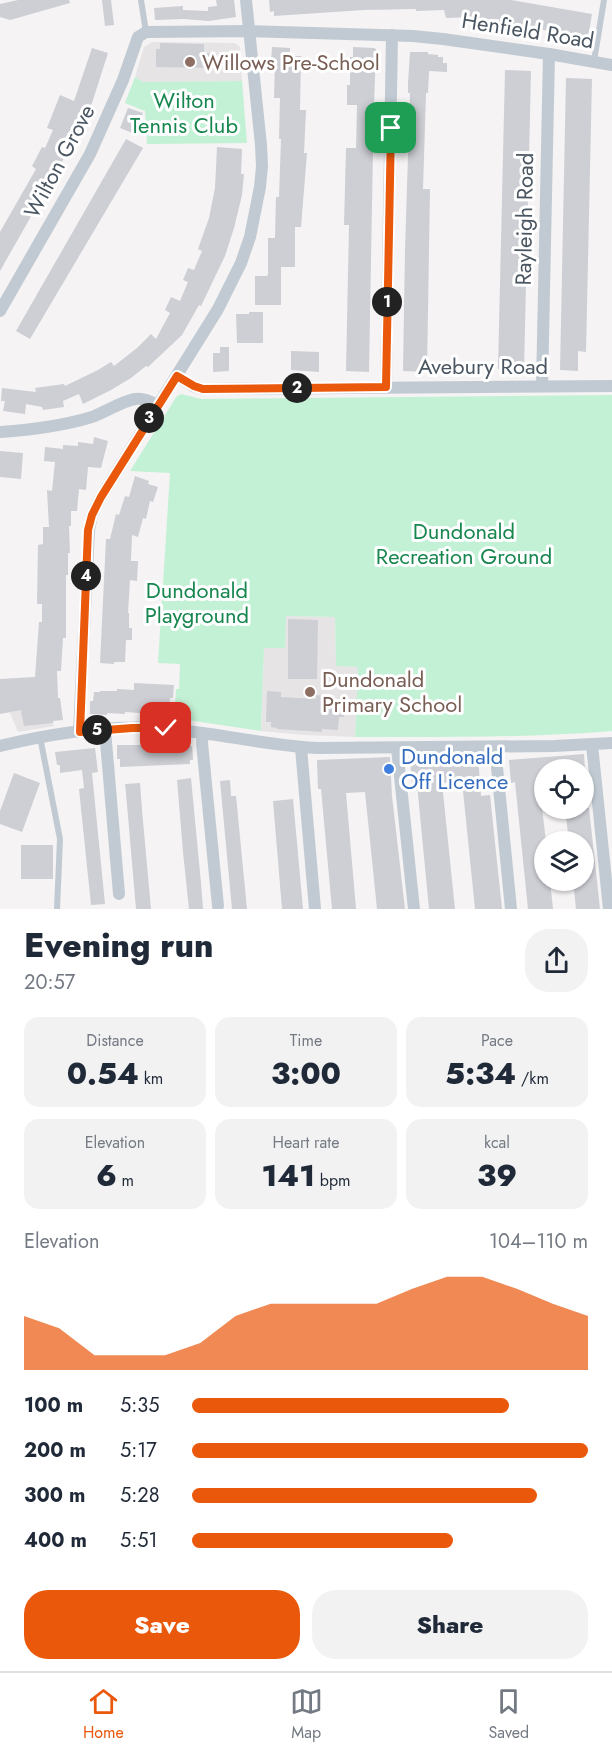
<!DOCTYPE html>
<html lang="en">
<head>
<meta charset="utf-8">
<style>
	:root { --surface:#fff; --page:#f2f2f3; --text:#1f2937; --muted:#747a83; --line:#e0e1e3; --accent:#ea580c }
	body { margin:0; font-family:Jost,sans-serif; background:var(--page); color:var(--text); height:100vh; display:flex; flex-direction:column; font-size:22px; white-space:nowrap }
	* { box-sizing:border-box; margin:0 }
	p { font-size:20px; color:var(--muted) }
	.icon { flex:none; width:33px; height:33px; fill:none; stroke:currentColor; stroke-width:2; stroke-linecap:round; stroke-linejoin:round }
	.map { position:relative; height:909px; overflow:hidden }
	.side { display:flex; flex-direction:column; background:var(--surface); flex:1 }
	.side>* { flex:none }
	.controls { position:absolute; left:534px; top:759px; display:grid; gap:12px }
	.controls a { display:grid; place-items:center; width:60px; height:60px; border-radius:50%; background:var(--surface); box-shadow:0 2px 4px #0004; font-size:30px }
	.pin { position:absolute; display:grid; place-items:center; width:51px; height:51px; color:#fff; margin:-26px; border-radius:12px; box-shadow:0 3px 9px #0006 }
	.km { position:absolute; width:30px; height:30px; margin:-15px; border-radius:50%; background:#222; color:#fff; font-size:16px; line-height:30px; text-align:center }
	.round { display:grid; place-items:center; flex:none; width:63px; height:63px; border-radius:24px; background:var(--page) }
	.head { display:flex; align-items:center; justify-content:space-between; height:102px; padding:0 24px }
	h1 { font-size:33px; font-weight:800; line-height:45px }
	.stats { display:grid; grid-template-columns:repeat(3,1fr); gap:9px; height:102px; padding:6px 24px }
	.stats div { display:grid; align-content:center; border-radius:15px; background:var(--page); text-align:center }
	.stats b { font-size:30px; font-weight:800 }
	.stats small { font-size:16px; font-weight:400 }
	.stats p { font-size:16px }
	.chart { height:168px; padding:12px 24px }
	.chart p { display:flex; justify-content:space-between }
	.chart svg { width:100%; height:108px; margin-top:6px; fill:var(--accent); opacity:.7 }
	.primary-button { display:flex; gap:12px; margin-top:auto; padding:12px 24px }
	.primary-button a { flex:1; height:69px; border-radius:24px; background:var(--accent); color:#fff; font-size:24px; font-weight:800; line-height:69px; text-align:center }
	.primary-button a+a { background:var(--page); color:var(--text) }
	ul { padding:0 24px; list-style:none; font-size:20px }
	li { display:grid; grid-template-columns:96px 72px 1fr; align-items:center; height:45px }
	li i { height:15px; border-radius:8px; background:var(--accent) }
	.menu { display:flex; justify-content:space-around; align-items:center; height:84px; border-top:2px solid var(--line); background:var(--surface); font-size:16px; color:var(--muted) }
	.menu a { display:grid; justify-items:center; gap:3px }
	.menu .current { color:var(--accent) }
	.map>svg:first-child { display:block }
	.education { fill:#e6e4e5 }
	.green { fill:#c3f1d5 }
	.building { fill:#cdcfd5 }
	.lines { fill:none; stroke-linecap:round; stroke-linejoin:round }
	.lane { stroke:#c1cad2; stroke-width:6 }
	.street { stroke:#c1cad2; stroke-width:12 }
	.route-casing { stroke:#fff; stroke-width:12 }
	.route { stroke:#ea580c; stroke-width:8 }
	.education-dot { fill:#8d6e63; stroke:#fff; stroke-width:2 }
	.shop-dot { fill:#3f7fe0; stroke:#fff; stroke-width:2 }
	.labels { text-anchor:middle; stroke-width:6; stroke-linejoin:round; paint-order:stroke }
	.street-label { font-size:22px; fill:#4a5661; stroke:#fff }
	.education-label { font-size:22px; fill:#785e54; stroke:#fff; text-anchor:start }
	.park-label { font-size:22px; fill:#17864f; stroke:#fff }
	.shop-label { font-size:22px; fill:#366cbe; stroke:#fff; text-anchor:start }
</style>
</head>
<body>
<div class="map">
<svg width="612" height="909" viewBox="0 0 612 909">
	<rect width="100%" height="100%" fill="#f5f3f3"/>
	<g class="education">
		<polygon points="152,42 235,43 240,47 242,81 142,82 135,77 144,47"/>
		<polygon points="286,616 335,617 336,666 358,667 355,737 304,735 261,731 264,647"/>
		<polygon points="49,698 54,726 18,732 6,703"/>
	</g>
	<g class="green">
		<polygon points="135,77 143,82 242,81 247,143 147,144 145,111 125,103"/>
		<path d="M181,394L201,399L612,395V731C527,738 440,737 355,737L358,667L336,666L335,617L286,616L285,648H264L261,731L174,718L176,689H179L180,664L158,663L170,473L130,471L170,407L176,397Z"/>
	</g>
	<g class="building">
		<polygon points="18,0 69,0 70,3 10,20 0,17 0,4"/>
		<polygon points="102,0 111,0 114,25 105,26"/>
		<polygon points="216,0 234,0 236,17 209,21 184,19 155,20 154,8 183,6 183,10 208,11 208,7 217,6"/>
		<polygon points="269,0 511,0 592,14 588,38 499,22 499,19 471,20 471,17 446,18 444,10 416,11 416,9 364,10 274,16 274,11 270,12"/>
		<polygon points="160,43 204,44 204,53 210,53 210,68 156,67 156,49 160,49"/>
		<polygon points="272,47 290,48 290,56 301,56 300,110 306,110 304,153 307,153 301,227 295,227 295,267 281,267 281,305 255,305 255,276 267,276 268,274 268,238 275,238 276,197 279,197 281,139 279,139 280,98 274,98 275,63 271,63"/>
		<polygon points="353,47 374,48 376,49 374,106 372,106 372,149 373,149 369,372 346,371 349,225 344,225 346,148 356,148 357,105 347,105 347,85 350,85 350,57 353,57"/>
		<polygon points="92,48 108,53 92,103 79,135 75,134 63,160 0,271 0,232 36,169 32,166 42,147 45,148 53,130 47,128 60,95 74,101"/>
		<polygon points="410,52 428,52 428,54 438,55 438,57 443,57 443,63 447,63 447,72 429,71 428,93 426,93 423,189 430,189 427,372 403,371 405,250 410,93 408,93 408,83"/>
		<polygon points="505,70 531,71 524,370 498,369"/>
		<polygon points="566,78 592,79 586,352 578,351 578,371 560,370"/>
		<polygon points="128,108 143,113 135,134 120,128"/>
		<polygon points="126,139 143,148 30,339 16,331"/>
		<polygon points="217,147 242,149 241,174 244,174 242,195 234,228 225,256 201,306 199,305 182,335 148,367 146,366 131,378 111,390 83,404 79,394 63,401 64,407 43,410 42,407 26,404 25,414 3,411 5,401 1,401 2,388 36,392 35,388 64,384 65,386 98,370 111,362 114,366 137,348 151,334 156,339 170,313 165,310 171,297 180,301 188,282 183,280 188,268 194,270 202,251 198,249 209,218 215,188"/>
		<polygon points="249,312 263,312 263,343 237,343 236,314 249,314"/>
		<polygon points="220,347 229,347 229,371 213,372 213,353 220,353"/>
		<polygon points="291,351 319,352 319,372 291,370"/>
		<polygon points="94,437 108,441 101,468 88,467 86,490 79,489 77,511 71,511 71,526 69,526 70,553 68,553 68,575 66,575 66,638 63,638 61,671 57,671 58,698 60,698 63,720 53,721 53,723 24,726 21,710 0,714 0,679 35,677 39,622 42,622 42,604 37,604 38,545 43,544 43,527 49,527 47,490 52,491 55,462 44,461 45,447 63,449 63,445 78,446 78,442 93,444"/>
		<polygon points="0,451 23,453 21,479 0,477"/>
		<polygon points="135,476 149,481 148,484 158,487 153,502 150,501 146,519 143,518 138,537 132,535 131,561 138,561 137,581 130,580 128,613 129,613 129,628 132,628 132,640 126,640 125,662 114,662 114,664 100,663 106,539 110,539 116,514 119,515 125,496 129,497"/>
		<polygon points="288,619 318,620 317,679 288,679"/>
		<polygon points="134,683 174,685 173,698 170,698 169,715 125,712 125,714 107,713 107,715 90,714 90,701 93,701 94,692 100,692 100,691 117,691 117,689 134,690"/>
		<polygon points="267,691 281,692 281,697 316,699 316,695 330,696 330,704 345,704 344,717 339,717 338,730 322,729 322,732 277,729 277,728 271,727 271,722 266,722"/>
		<polygon points="117,745 168,745 168,748 192,746 193,760 190,760 190,764 120,767 120,759 117,759"/>
		<polygon points="95,748 98,772 92,773 105,904 91,905 79,789 84,788 82,770 60,773 60,765 57,765 55,752"/>
		<polygon points="584,754 585,770 544,770 544,780 539,781 546,842 544,842 544,880 550,880 553,909 528,909 515,782 511,783 509,760"/>
		<polygon points="478,756 481,796 490,795 502,909 475,909 462,781 442,783 455,909 429,909 417,784 412,784 410,760"/>
		<polygon points="390,757 392,796 405,909 377,909 365,792 346,793 356,909 332,909 321,789 318,789 317,760"/>
		<polygon points="14,773 40,783 22,832 0,824 0,811"/>
		<polygon points="191,778 201,883 203,909 189,909 183,852 177,780"/>
		<polygon points="230,780 231,796 236,796 247,909 232,909 220,781"/>
		<polygon points="140,783 142,810 151,909 136,909 126,793 125,784"/>
		<polygon points="293,799 303,909 282,909 273,801"/>
		<polygon points="565,808 589,808 600,909 576,909 573,880 584,880 584,842 569,842"/>
		<rect x="21" y="845" width="32" height="34"/>
	</g>
	<g class="lines">
		<g class="lane">
			<polyline points="141,0 146,32"/>
			<polyline points="594,61 604,0"/>
			<polyline points="40,737 60,839 57,909"/>
		</g>
		<g class="street">
			<polyline points="0,311 90,154 123,80 138,37 146,32 249,31 413,36 443,39 549,54 612,65"/>
			<polyline points="177,376 193,386 203,389 612,386"/>
			<polyline points="542,386 549,54"/>
			<polyline points="386,387 392,35"/>
			<path d="M0,432C31,430 62,426 92,417C105,412 123,401 135,399C144,398 150,401 157,405"/>
			<polyline points="105,730 119,894"/>
			<polyline points="79,732 89,530 92,515 101,497 218,309 241,263 250,237 260,187 262,166 261,145 246,0"/>
			<polyline points="203,733 202,743 218,906"/>
			<polyline points="592,745 609,909"/>
			<path d="M0,746C54,733 113,724 168,729C219,733 268,746 318,748L554,746L612,743"/>
			<polyline points="495,747 511,909"/>
			<polyline points="301,748 315,909"/>
			<polyline points="397,748 414,909"/>
		</g>
	</g>
	<g class="lines">
		<defs>
			<polyline id="route" points="166,728 132,728 80,732 88,530 92,515 101,497 177,376 194,386 203,389 386,387 391,128"/>
		</defs>
		<use href="#route" class="route-casing"/>
		<use href="#route" class="route"/>
	</g>
	<g class="education-dot">
		<circle cx="190" cy="62" r="6"/>
		<circle cx="310" cy="692" r="6"/>
	</g>
	<circle class="shop-dot" cx="389" cy="769" r="6"/>
	<g class="labels">
		<g class="street-label">
			<text transform="translate(528 30) rotate(9)" y="8">Henfield Road</text>
			<text transform="translate(59 161) rotate(-62)" y="8">Wilton Grove</text>
			<text transform="translate(524 219) rotate(-89)" y="8">Rayleigh Road</text>
			<text x="483" y="374">Avebury Road</text>
		</g>
		<g class="education-label">
			<text x="202" y="70">Willows Pre-School</text>
			<text x="322" y="687">Dundonald<tspan x="322" dy="25">Primary School</tspan></text>
		</g>
		<g class="park-label">
			<text x="184" y="108">Wilton<tspan x="184" dy="25">Tennis Club</tspan></text>
			<text x="464" y="539">Dundonald<tspan x="464" dy="25">Recreation Ground</tspan></text>
			<text x="197" y="598">Dundonald<tspan x="197" dy="25">Playground</tspan></text>
		</g>
		<g class="shop-label">
			<text x="401" y="764">Dundonald<tspan x="401" dy="25">Off Licence</tspan></text>
		</g>
	</g>
</svg>
<div class="controls">
<a><svg class="icon" aria-label="locate" viewBox="0 0 24 24"><circle cx="12" cy="12" r="6"/><path d="M12 2v4M12 18v4M2 12h4M18 12h4"/></svg></a>
<a><svg class="icon" aria-label="layers" viewBox="0 0 24 24"><path d="M12 4l9 5-9 5-9-5zM3 14l9 5 9-5"/></svg></a>
</div>
<div class="pin" style="left:391px;top:128px;background:#1e9e55"><svg class="icon" aria-label="arrive" viewBox="0 0 24 24"><path d="M6 21V4h12l-3 4 3 4H6"/></svg></div>
<div class="pin" style="left:166px;top:728px;background:#d93025"><svg class="icon" aria-label="check" viewBox="0 0 24 24"><path d="M5 12l5 5 9-10"/></svg></div>
<b class="km" style="left:387px;top:302px">1</b>
<b class="km" style="left:297px;top:388px">2</b>
<b class="km" style="left:149px;top:418px">3</b>
<b class="km" style="left:86px;top:576px">4</b>
<b class="km" style="left:97px;top:730px">5</b>
</div>
<section class="side">
<div class="head"><div><h1>Evening run</h1><p>20:57</p></div><a class="round"><svg class="icon" aria-label="share" viewBox="0 0 24 24"><path d="M12 15V3M7 8l5-5 5 5M5 13v7h14v-7"/></svg></a></div>
<div class="stats">
<div><p>Distance</p><b>0.54<small> km</small></b></div>
<div><p>Time</p><b>3:00</b></div>
<div><p>Pace</p><b>5:34<small> /km</small></b></div>
</div>
<div class="stats">
<div><p>Elevation</p><b>6<small> m</small></b></div>
<div><p>Heart rate</p><b>141<small> bpm</small></b></div>
<div><p>kcal</p><b>39</b></div>
</div>
<div class="chart"><p><span>Elevation</span>104–110 m</p>
<svg viewBox="0 0 160 44" preserveAspectRatio="none"><path d="M0 44V22L10 27L20 38L30 38L40 38L50 33L60 22L70 17L80 17L90 17L100 17L110 11L120 6L130 6L140 11L150 17L160 22V44z"/></svg>
</div>
<ul>
<li><b>100 m</b>5:35<i style="width:80%"></i></li>
<li><b>200 m</b>5:17<i style="width:100%"></i></li>
<li><b>300 m</b>5:28<i style="width:87%"></i></li>
<li><b>400 m</b>5:51<i style="width:66%"></i></li>
</ul>
<div class="primary-button"><a>Save</a><a>Share</a></div>
</section>
<nav class="menu">
<a class="current"><svg class="icon" aria-label="home" viewBox="0 0 24 24"><path d="M3 11l9-7 9 7M6 9v11h12V9"/></svg>Home</a>
<a><svg class="icon" aria-label="map" viewBox="0 0 24 24"><path d="M3 6l6-2 6 2 6-2v14l-6 2-6-2-6 2zM9 4v14M15 6v14"/></svg>Map</a>
<a><svg class="icon" aria-label="saved" viewBox="0 0 24 24"><path d="M7 4h10v16l-5-4-5 4z"/></svg>Saved</a>
</nav>
</body>
</html>
